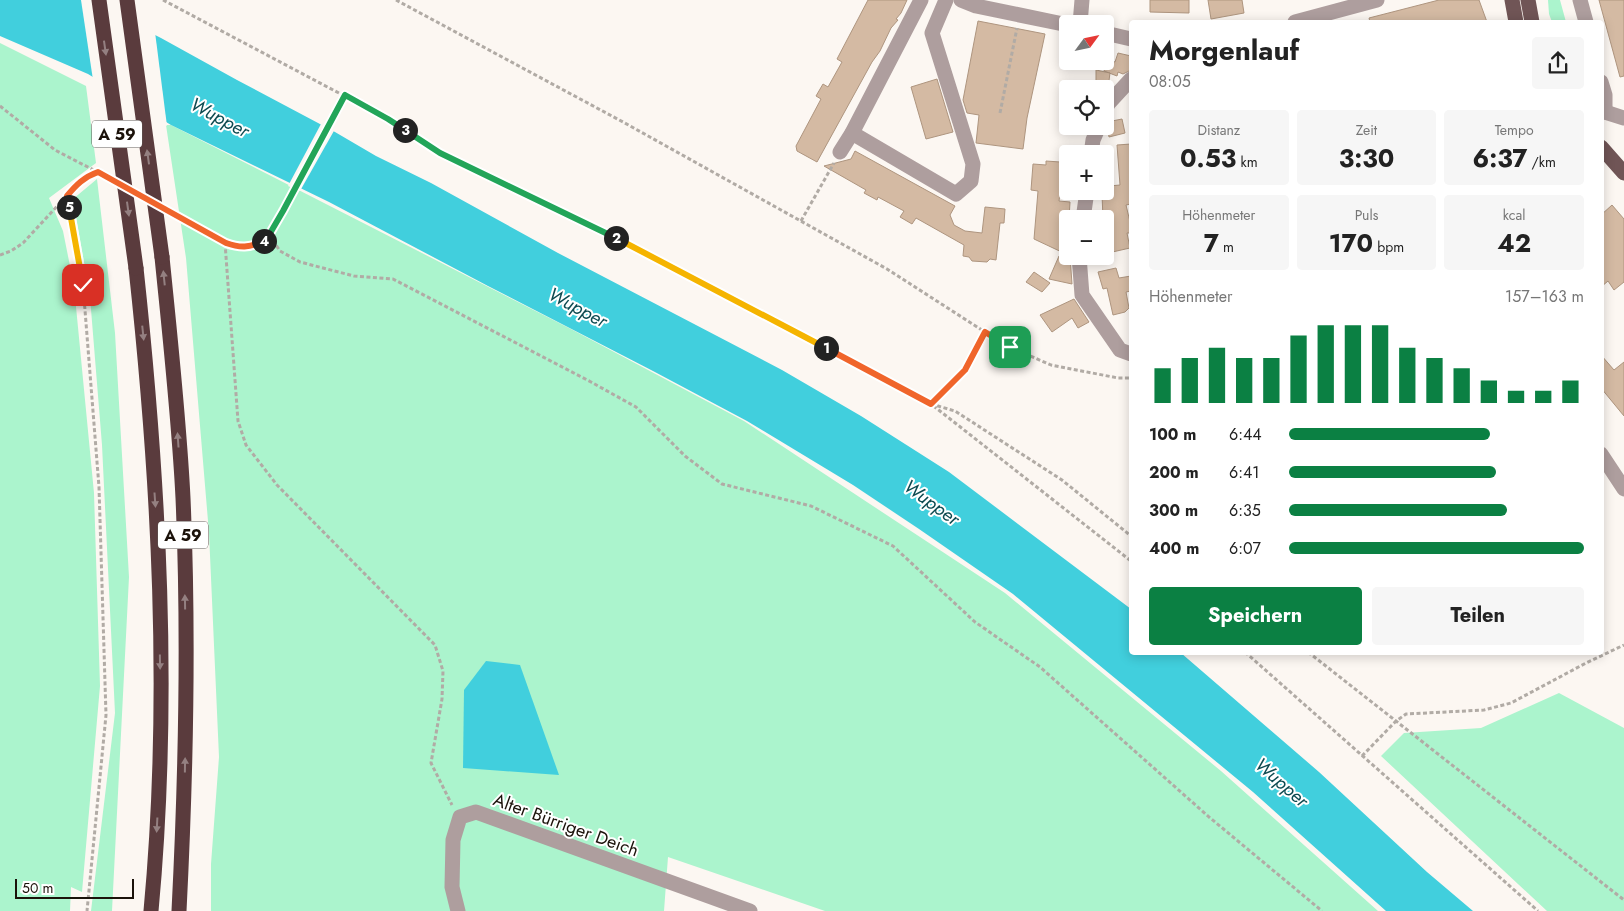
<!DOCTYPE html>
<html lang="de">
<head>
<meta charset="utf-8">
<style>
	:root { --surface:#fff; --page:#f6f6f6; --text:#222; --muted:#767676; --accent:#0b8043 }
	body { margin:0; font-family:Jost,sans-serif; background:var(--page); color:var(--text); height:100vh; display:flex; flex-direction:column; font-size:19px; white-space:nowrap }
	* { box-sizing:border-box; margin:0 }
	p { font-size:16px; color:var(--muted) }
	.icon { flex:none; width:28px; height:28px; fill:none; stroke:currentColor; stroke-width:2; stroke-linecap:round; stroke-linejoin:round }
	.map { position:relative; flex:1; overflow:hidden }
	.panel { position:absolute; left:1129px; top:20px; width:475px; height:635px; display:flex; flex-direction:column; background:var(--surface); border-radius:5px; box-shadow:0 2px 12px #0003 }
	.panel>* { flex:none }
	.needle { width:32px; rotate:57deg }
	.fabs { position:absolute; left:1059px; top:15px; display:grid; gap:10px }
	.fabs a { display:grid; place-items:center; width:55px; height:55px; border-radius:5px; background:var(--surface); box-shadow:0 2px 12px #0003; font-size:25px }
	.scale { position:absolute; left:15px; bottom:12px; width:119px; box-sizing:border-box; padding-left:5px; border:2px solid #1b120a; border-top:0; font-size:14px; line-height:18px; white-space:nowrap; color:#1b120a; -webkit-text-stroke:4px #fff; paint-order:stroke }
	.pin { position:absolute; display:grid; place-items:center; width:42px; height:42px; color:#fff; margin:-21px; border-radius:10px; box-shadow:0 2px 8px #0006 }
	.km { position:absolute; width:25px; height:25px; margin:-12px; border-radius:50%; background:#222; color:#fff; font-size:14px; line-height:25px; text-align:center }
	.round { display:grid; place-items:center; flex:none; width:52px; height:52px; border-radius:5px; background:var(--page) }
	.summary { display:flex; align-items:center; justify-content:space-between; height:85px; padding:0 20px }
	h1 { font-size:28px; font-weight:700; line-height:38px }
	.stats { display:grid; grid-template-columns:repeat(3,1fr); gap:8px; height:85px; padding:5px 20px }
	.stats div { display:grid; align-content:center; border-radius:5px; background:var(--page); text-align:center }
	.stats b { font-size:25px; font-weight:700 }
	.stats small { font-size:14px; font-weight:400 }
	.stats p { font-size:14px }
	.chart { height:140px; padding:10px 20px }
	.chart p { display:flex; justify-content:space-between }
	.chart svg { width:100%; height:90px; margin-top:5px; stroke:var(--accent); stroke-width:6 }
	.button { display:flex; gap:10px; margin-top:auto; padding:10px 20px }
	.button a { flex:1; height:58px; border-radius:5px; background:var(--accent); color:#fff; font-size:20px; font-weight:700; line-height:58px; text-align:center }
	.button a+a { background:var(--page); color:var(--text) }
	ul { padding:0 20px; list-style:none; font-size:16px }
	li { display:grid; grid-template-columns:80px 60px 1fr; align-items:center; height:38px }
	li i { height:12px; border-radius:6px; background:var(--accent) }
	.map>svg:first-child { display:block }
	.green { fill:#abf4cd }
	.water { fill:#41cfdd }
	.pier { fill:#fcf7f2 }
	.building { fill:#d4baa3; stroke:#ae957f }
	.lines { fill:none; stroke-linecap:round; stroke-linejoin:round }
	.path { stroke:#b1aba5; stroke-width:3; stroke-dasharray:4 2.5; stroke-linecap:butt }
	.minor { stroke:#ae9e9e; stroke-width:15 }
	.major { stroke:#705556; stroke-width:15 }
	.highway { stroke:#5a3b3d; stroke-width:15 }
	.highway-bridge { stroke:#5a3b3d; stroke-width:15 }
	.oneway { fill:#948081 }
	.split-1-casing { stroke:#fff; stroke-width:10 }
	.split-2-casing { stroke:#fff; stroke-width:10 }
	.split-3-casing { stroke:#fff; stroke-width:10 }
	.split-4-casing { stroke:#fff; stroke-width:10 }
	.split-5-casing { stroke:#fff; stroke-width:10 }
	.split-6-casing { stroke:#fff; stroke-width:10 }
	.split-1 { stroke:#f0652b; stroke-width:6 }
	.split-2 { stroke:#f5b400; stroke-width:6 }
	.split-3 { stroke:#22a559; stroke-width:6 }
	.split-4 { stroke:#22a559; stroke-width:6 }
	.split-5 { stroke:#f0652b; stroke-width:6 }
	.split-6 { stroke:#f5b400; stroke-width:6 }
	.labels { text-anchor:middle; stroke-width:4; stroke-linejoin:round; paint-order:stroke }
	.shield { fill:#fff; stroke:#5f5954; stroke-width:1 }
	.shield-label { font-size:16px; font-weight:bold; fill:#1b120a }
	.street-label { font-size:18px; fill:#1b120a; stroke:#fff }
	.water-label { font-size:19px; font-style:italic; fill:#0e4b51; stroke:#fff }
</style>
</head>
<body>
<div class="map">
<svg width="1624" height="911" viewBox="0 0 1624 911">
	<rect width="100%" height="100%" fill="#fcf7f2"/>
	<g class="green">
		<polygon points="1548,0 1560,0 1566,22 1552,22 1549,14"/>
		<polygon points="0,43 86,86 96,163 49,198 63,231 74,286 94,493 100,686 82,892 71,887 70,911 0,911"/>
		<polygon points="166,125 171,125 569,328 744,421 1005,593 1221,771 1378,911 825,911 668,857 664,911 211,911 211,864 219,757 209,533 186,258"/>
		<polygon points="97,179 115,333 129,577 112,911 91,911 115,713 102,445 90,297 73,199"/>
		<polygon points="1559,693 1624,728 1624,911 1547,911 1381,756 1404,733 1481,728"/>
	</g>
	<g class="water">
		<polygon points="0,0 86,0 161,38 237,80 335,132 376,156 431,183 558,253 782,370 861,416 949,472 1131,609 1131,652 1181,653 1319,772 1427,872 1473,911 1386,911 1253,792 1013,594 919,529 853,485 747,421 653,371 488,286 329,202 171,125 88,74 0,36"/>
		<polygon points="486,661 520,665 559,775 463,768 464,690"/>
	</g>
	<g class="pier">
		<polygon points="81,0 92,0 155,32 167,126 93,80"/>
		<polygon points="322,122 335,129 300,191 288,186"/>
	</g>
	<g class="building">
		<polygon points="868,0 907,0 901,13 896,19 898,20 891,28 880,51 872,62 817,162 797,151 796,146 821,99 816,96 823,84 828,87 842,62 837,59"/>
		<polygon points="1150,0 1189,0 1189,13 1150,12"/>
		<polygon points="1208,0 1242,0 1244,13 1211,19"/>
		<polygon points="1439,0 1479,0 1487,22 1370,22 1369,18"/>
		<polygon points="1599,0 1624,0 1624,76 1620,77"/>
		<polygon points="978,21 1045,34 1027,118 1023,149 976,143 979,115 967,113 963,100"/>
		<polygon points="1118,53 1131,56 1131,70 1123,74 1118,72 1117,76 1104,71 1108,60 1115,62"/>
		<polygon points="1096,70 1110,73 1108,88 1096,85"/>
		<polygon points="937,79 953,132 926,139 911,87"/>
		<polygon points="1122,119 1125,133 1109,137 1107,122"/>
		<polygon points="1131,144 1131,204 1126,205 1131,226 1131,233 1127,233 1130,248 1108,253 1105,240 1105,219 1103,219 1102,194 1109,194 1109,186 1120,185 1117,145"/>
		<polygon points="855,151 955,206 950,215 954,225 965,231 982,233 985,207 1005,209 1004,223 1000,223 996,260 990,259 987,262 972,261 969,257 963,256 964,245 916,218 912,224 900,217 904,211 878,197 877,200 864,193 866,190 824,166 851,159"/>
		<polygon points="1046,161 1060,162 1060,169 1063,169 1059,201 1070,202 1069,219 1068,219 1068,255 1034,239 1038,191 1031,190 1033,164 1046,165"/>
		<polygon points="1612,205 1624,219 1624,282 1614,290 1608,281 1601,287 1601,215"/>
		<polygon points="1059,256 1070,256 1072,284 1049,279"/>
		<polygon points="1116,268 1119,278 1131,276 1131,291 1126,292 1129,308 1125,312 1113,315 1107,288 1103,289 1098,272"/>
		<polygon points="1034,272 1050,283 1042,292 1026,282"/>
		<polygon points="1074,299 1089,322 1078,328 1072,318 1052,332 1040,315"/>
		<polygon points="1601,355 1614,370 1624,362 1624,416 1601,388"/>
	</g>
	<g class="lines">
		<g class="path">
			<polyline points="163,0 388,119 440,153 601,230 931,404 1131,561"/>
			<polyline points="396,0 623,122 887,269 985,332 1010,347 1051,365 1118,378 1131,378"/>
			<polyline points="0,106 55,150 109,178"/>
			<polyline points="1000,113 1017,28"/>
			<polyline points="67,196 83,285 99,487 106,715 87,911"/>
			<polyline points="171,213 225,243 238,247 246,248 265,241 283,211 345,95"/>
			<polyline points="801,221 834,163"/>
			<polyline points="269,235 280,251 300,262 354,276 393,279 591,382 636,407 685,456 722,484 811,506 893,546 975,622 1040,667 1209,817 1322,911"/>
			<polyline points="225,243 238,421 246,445 277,485 435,645 443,671 442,699 431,763 452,805"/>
			<polyline points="0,255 11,251 23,243 76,186 90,175 97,173"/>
			<polyline points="985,332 965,370 931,404 955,411 1062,480 1131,536"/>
			<polyline points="1245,652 1538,911"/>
			<polyline points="1308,652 1624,900"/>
			<polyline points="1362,756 1396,721 1406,714 1484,710 1511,703 1586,663 1624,645"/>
		</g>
		<g class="minor">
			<polyline points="961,0 976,6 1068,25"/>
			<polyline points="1580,0 1586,22"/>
			<polyline points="1295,22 1377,0"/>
			<polyline points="1080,24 1082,0"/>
			<polyline points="1105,33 1131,39"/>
			<polyline points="1601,82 1605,95 1605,112"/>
			<polyline points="1105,111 1108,104 1131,79"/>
			<polyline points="1601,112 1605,112 1624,118"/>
			<polyline points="852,133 956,194 971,181 973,164 932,33 946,0"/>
			<polyline points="840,152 852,133 921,0"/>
			<polyline points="1091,154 1093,140 1099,126"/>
			<polyline points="1083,219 1087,191"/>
			<polyline points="1079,256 1082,295 1120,350 1131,354"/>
			<polyline points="1601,454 1624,489"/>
			<polyline points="458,911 452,887 453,840 460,817 476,812 750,911"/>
		</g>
		<g class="major">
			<polyline points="1512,0 1516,22"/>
			<polyline points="1528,0 1532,22"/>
			<polyline points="1601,147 1624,173"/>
		</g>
		<g class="highway">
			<path d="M162,257C170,337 179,418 183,498C189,636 186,774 179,911"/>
			<path d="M136,268C159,481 171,697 151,911"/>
		</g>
		<g class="highway-bridge">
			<polyline points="99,0 136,268"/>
			<polyline points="127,0 162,257"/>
		</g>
	</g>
	<defs><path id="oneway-solid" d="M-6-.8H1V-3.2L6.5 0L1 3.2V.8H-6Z" transform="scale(1.25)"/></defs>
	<g class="oneway">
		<use href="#oneway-solid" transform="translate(105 48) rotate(82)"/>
		<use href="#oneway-solid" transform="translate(148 157) rotate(-98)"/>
		<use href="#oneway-solid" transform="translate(128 209) rotate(82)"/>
		<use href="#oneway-solid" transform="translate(164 278) rotate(-96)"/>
		<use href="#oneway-solid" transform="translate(143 333) rotate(84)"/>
		<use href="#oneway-solid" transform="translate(178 440) rotate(-94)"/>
		<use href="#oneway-solid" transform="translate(155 500) rotate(86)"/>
		<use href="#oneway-solid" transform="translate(185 602) rotate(-91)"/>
		<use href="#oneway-solid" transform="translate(160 662) rotate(89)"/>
		<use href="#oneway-solid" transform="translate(185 765) rotate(-89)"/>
		<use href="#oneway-solid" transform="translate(157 825) rotate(93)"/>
	</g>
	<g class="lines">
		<defs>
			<polyline id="split-1" points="826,348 931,404 965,370 985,332 1010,347"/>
			<polyline id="split-2" points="616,238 826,348"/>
			<polyline id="split-3" points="405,130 440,153 616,238"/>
			<polyline id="split-4" points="264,241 269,235 283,211 345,95 388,119 405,130"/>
			<path id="split-5" d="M69,207L67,196C76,185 84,177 98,172L226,243C240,248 249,248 264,241"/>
			<polyline id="split-6" points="69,207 83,285"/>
		</defs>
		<use href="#split-1" class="split-1-casing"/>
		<use href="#split-2" class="split-2-casing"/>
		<use href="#split-3" class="split-3-casing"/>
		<use href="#split-4" class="split-4-casing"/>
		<use href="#split-5" class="split-5-casing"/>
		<use href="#split-6" class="split-6-casing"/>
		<use href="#split-1" class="split-1"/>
		<use href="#split-2" class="split-2"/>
		<use href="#split-3" class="split-3"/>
		<use href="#split-4" class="split-4"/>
		<use href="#split-5" class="split-5"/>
		<use href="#split-6" class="split-6"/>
	</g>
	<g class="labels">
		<g class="shield">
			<rect x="92" y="120.5" width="50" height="27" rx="4"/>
			<rect x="158" y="521.5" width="50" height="27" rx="4"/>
		</g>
		<g class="shield-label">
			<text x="117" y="140">A 59</text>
			<text x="183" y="541">A 59</text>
		</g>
		<g class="street-label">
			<text transform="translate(566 825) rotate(20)" y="6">Alter Bürriger Deich</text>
		</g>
		<g class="water-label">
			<text transform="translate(220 117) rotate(28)" y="7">Wupper</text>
			<text transform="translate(578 307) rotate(28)" y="7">Wupper</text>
			<text transform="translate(932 502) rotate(36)" y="7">Wupper</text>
			<text transform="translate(1282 782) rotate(41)" y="7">Wupper</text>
		</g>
	</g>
</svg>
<div class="fabs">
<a><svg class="needle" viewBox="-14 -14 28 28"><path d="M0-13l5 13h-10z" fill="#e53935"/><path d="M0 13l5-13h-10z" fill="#767676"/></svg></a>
<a><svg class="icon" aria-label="locate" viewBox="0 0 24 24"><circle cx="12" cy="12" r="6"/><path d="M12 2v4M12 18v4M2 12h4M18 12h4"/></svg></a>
<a>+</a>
<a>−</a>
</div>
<div class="scale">50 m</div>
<div class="pin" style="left:1010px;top:347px;background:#1e9e55"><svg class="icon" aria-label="arrive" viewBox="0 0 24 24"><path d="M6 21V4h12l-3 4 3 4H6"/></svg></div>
<div class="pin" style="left:83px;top:285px;background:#d93025"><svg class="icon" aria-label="check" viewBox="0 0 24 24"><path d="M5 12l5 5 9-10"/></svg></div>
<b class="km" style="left:826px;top:348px">1</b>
<b class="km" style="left:616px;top:238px">2</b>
<b class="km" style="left:405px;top:130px">3</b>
<b class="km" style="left:264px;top:241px">4</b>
<b class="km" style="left:69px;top:207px">5</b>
<section class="panel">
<div class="summary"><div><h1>Morgenlauf</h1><p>08:05</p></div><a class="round"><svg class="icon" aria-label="share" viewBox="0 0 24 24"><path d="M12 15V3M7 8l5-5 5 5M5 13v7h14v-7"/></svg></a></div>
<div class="stats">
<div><p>Distanz</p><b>0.53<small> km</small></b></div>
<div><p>Zeit</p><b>3:30</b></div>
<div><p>Tempo</p><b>6:37<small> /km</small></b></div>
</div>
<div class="stats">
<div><p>Höhenmeter</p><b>7<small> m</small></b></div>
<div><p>Puls</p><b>170<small> bpm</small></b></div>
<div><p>kcal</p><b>42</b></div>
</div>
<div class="chart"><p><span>Höhenmeter</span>157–163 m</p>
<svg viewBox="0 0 160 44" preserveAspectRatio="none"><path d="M5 44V27M15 44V22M25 44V17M35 44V22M45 44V22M55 44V11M65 44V6M75 44V6M85 44V6M95 44V17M105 44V22M115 44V27M125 44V33M135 44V38M145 44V38M155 44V33"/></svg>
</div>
<ul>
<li><b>100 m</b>6:44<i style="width:68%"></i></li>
<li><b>200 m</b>6:41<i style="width:70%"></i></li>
<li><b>300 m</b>6:35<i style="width:74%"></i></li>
<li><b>400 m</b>6:07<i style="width:100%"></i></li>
</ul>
<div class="button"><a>Speichern</a><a>Teilen</a></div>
</section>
</div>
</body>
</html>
